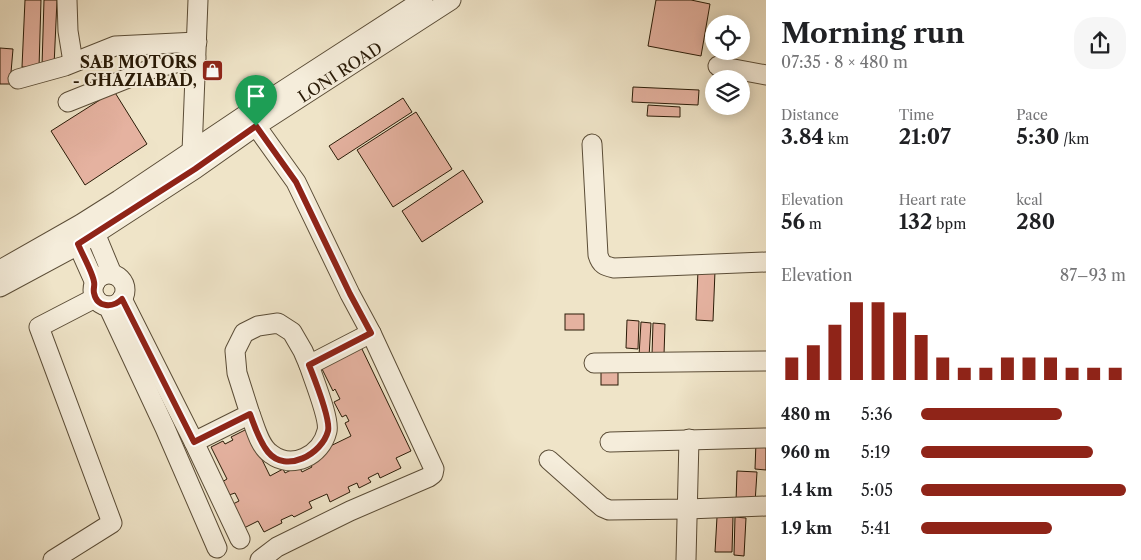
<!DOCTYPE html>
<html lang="en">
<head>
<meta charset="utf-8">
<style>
	:root { --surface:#fff; --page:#f6f6f6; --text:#202124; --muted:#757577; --accent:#8f2418 }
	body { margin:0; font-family:"Libre Caslon Text",serif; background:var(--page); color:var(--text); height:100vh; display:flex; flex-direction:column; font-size:19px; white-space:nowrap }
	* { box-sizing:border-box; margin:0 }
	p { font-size:16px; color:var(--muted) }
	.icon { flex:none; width:28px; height:28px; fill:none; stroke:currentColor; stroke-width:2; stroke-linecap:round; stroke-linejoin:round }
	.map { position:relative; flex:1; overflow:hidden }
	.side { display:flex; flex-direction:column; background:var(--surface); width:375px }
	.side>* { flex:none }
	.tools { position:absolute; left:705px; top:15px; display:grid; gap:10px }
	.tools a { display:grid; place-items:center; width:45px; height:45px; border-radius:50%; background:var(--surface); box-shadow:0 2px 12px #0003; font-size:25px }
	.pin { position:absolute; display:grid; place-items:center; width:42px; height:42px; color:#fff; margin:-51px -21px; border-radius:50% 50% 50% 0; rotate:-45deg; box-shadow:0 0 5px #0007 }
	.pin .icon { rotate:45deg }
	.round { display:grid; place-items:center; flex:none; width:52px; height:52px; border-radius:20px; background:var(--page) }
	.headline { display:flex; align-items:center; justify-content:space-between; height:85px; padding:0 15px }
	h1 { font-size:28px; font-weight:700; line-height:38px }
	.figures { display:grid; grid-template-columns:repeat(3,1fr); gap:8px; height:85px; padding:5px 15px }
	.figures div { display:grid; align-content:center }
	.figures b { font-size:21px; font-weight:700 }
	.figures small { font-size:14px; font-weight:400 }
	.figures p { font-size:14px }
	.chart { height:140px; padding:10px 15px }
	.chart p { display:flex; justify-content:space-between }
	.chart svg { width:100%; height:90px; margin-top:5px; stroke:var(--accent); stroke-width:6 }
	ul { padding:0 15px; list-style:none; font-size:16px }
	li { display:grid; grid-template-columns:80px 60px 1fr; align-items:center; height:38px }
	li i { height:12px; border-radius:6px; background:var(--accent) }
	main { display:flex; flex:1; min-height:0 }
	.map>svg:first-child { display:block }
	.building { fill:#e5b2a0; stroke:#2a1b07 }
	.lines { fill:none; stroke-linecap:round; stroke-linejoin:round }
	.minor-casing { stroke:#5b4d37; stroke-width:21 }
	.minor { stroke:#f5eddb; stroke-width:19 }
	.route-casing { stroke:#fff; stroke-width:10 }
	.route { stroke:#8f2418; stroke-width:6 }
	.labels { text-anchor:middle; stroke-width:4; stroke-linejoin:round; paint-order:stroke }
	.poi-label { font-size:16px; font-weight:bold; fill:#2a1b07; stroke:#f5eddb; text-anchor:end }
	.street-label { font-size:16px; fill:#2a1b07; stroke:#f5eddb }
</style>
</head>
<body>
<main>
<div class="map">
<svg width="766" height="560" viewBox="0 0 766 560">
	<rect width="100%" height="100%" fill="#efe4c8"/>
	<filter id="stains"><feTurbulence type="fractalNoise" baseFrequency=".004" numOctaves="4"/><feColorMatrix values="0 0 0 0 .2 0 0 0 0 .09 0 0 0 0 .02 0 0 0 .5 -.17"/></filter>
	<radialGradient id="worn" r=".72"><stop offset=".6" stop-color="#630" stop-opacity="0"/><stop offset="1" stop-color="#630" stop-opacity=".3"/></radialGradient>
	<g class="building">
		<polygon points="25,0 41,0 39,68 22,67"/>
		<polygon points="44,0 57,0 54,66 42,66"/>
		<polygon points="656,0 691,0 710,4 701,56 648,46"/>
		<polygon points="0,48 13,49 10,84 0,84"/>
		<polygon points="633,87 699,90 698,105 632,102"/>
		<polygon points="114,91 147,144 85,185 51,131"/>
		<polygon points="403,98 412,112 338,160 329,146"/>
		<polygon points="648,105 680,107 680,117 647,116"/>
		<polygon points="416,112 452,169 393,207 357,150"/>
		<polygon points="463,170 483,202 422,242 402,211"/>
		<polygon points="698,270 715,271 713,321 696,320"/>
		<rect x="565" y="314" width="19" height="16"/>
		<polygon points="627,320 639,321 638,349 626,348"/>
		<polygon points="641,322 651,323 649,357 639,356"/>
		<polygon points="653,323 665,324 664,355 652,355"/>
		<polygon points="361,347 411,451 396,458 401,468 380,478 378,473 368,478 371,482 359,488 357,483 348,487 350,492 330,502 327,494 309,502 312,508 294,517 292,515 281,520 282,523 264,532 258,521 244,528 233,504 239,501 235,493 229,495 222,482 227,479 211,447 223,441 225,444 233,440 231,437 247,429 270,476 283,469 285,473 299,466 302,472 312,467 309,462 316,453 351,436 345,423 349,421 346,415 342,417 334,402 340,399 335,389 333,391 321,367"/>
		<rect x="601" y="368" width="17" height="17"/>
		<polygon points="756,442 766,443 766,470 755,469"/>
		<polygon points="737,471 757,472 755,503 736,502"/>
		<polygon points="717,517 733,517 732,552 715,552"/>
		<polygon points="735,517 746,518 744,556 734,555"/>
	</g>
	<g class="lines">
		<defs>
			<g id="minor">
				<polyline points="67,0 68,31 73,62"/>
				<polyline points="718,66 766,75"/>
				<polyline points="18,79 65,66 115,46 197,42"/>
				<polyline points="68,102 151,69 196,58"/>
				<polyline points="256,126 296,182 350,294 371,333 434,469 433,474 429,477 350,511 277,547 260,560"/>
				<path d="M592,144L598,255C601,265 605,266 614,268L766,262"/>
				<polyline points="194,161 192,152 198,0"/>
				<polyline points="95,233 112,274"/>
				<polyline points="78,245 95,283"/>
				<polyline points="0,270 81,224 119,200 250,112 423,0"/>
				<circle cx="109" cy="290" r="16"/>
				<polyline points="0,287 78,245 195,169 256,126 451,0"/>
				<polyline points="122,299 194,442 240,539"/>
				<polyline points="108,306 165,428 217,548"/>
				<polyline points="594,363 766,361"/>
				<path d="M250,414C255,426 259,446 271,454C292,470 321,456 327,431C330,419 313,378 309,365"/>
				<polyline points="194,442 250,414 237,373 235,351 244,333 258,326 278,323 292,332 303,351 309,365 371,333"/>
				<polyline points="610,442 766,438"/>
				<polyline points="549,460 602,507 609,510 688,509 766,506"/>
				<polyline points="53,560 112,523 39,327 95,298"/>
				<polyline points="686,560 689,439"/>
			</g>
		</defs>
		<use href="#minor" class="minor-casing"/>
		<use href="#minor" class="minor"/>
	</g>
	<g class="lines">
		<defs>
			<path id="route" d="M256,126L296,182L350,294L371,333L309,365C314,378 331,419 328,431C322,454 286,474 268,452C259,441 255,427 250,414L194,442L122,299C113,308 97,308 94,293C93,289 95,285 94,282C93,273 82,254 78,244L195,169Z"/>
		</defs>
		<use href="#route" class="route-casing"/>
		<use href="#route" class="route"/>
	</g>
	<defs>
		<symbol id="shop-square" viewBox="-11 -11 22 22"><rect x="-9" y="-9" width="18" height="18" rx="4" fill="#8f2418" stroke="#f5eddb"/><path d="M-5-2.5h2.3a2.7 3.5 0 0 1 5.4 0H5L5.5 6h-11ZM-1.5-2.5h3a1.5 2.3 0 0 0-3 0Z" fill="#fff"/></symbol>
	</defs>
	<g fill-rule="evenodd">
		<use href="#shop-square" x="200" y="58" width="25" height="25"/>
	</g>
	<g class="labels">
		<g class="poi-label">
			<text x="197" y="68">SAB MOTORS<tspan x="197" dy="18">- GHAZIABAD,</tspan></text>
		</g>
		<g class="street-label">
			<text transform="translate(340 72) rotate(-33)" y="6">LONI ROAD</text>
		</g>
	</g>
	<rect width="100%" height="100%" filter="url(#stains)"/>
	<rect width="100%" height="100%" fill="url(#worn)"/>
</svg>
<div class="tools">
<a><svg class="icon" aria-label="locate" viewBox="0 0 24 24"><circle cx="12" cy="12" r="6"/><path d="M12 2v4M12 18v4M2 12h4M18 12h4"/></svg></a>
<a><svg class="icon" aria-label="layers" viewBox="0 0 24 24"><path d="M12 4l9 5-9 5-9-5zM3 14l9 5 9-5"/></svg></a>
</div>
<div class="pin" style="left:256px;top:126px;background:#1e9e55"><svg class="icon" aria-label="arrive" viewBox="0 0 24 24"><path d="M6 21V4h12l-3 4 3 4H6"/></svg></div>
</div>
<section class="side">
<div class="headline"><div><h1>Morning run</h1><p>07:35 · 8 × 480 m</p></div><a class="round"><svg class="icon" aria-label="share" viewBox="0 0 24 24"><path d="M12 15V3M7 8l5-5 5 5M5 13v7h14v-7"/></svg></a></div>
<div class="figures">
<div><p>Distance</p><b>3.84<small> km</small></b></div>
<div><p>Time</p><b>21:07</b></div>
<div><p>Pace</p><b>5:30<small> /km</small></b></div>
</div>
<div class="figures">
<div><p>Elevation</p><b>56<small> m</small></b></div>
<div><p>Heart rate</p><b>132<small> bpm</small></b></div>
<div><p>kcal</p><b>280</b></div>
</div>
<div class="chart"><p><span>Elevation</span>87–93 m</p>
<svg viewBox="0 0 160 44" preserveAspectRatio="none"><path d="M5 44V33M15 44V27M25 44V17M35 44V6M45 44V6M55 44V11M65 44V22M75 44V33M85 44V38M95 44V38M105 44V33M115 44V33M125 44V33M135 44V38M145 44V38M155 44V38"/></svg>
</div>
<ul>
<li><b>480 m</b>5:36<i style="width:69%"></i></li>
<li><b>960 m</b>5:19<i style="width:84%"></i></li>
<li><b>1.4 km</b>5:05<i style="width:100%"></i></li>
<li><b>1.9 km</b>5:41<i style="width:64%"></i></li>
</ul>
</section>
</main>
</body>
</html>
